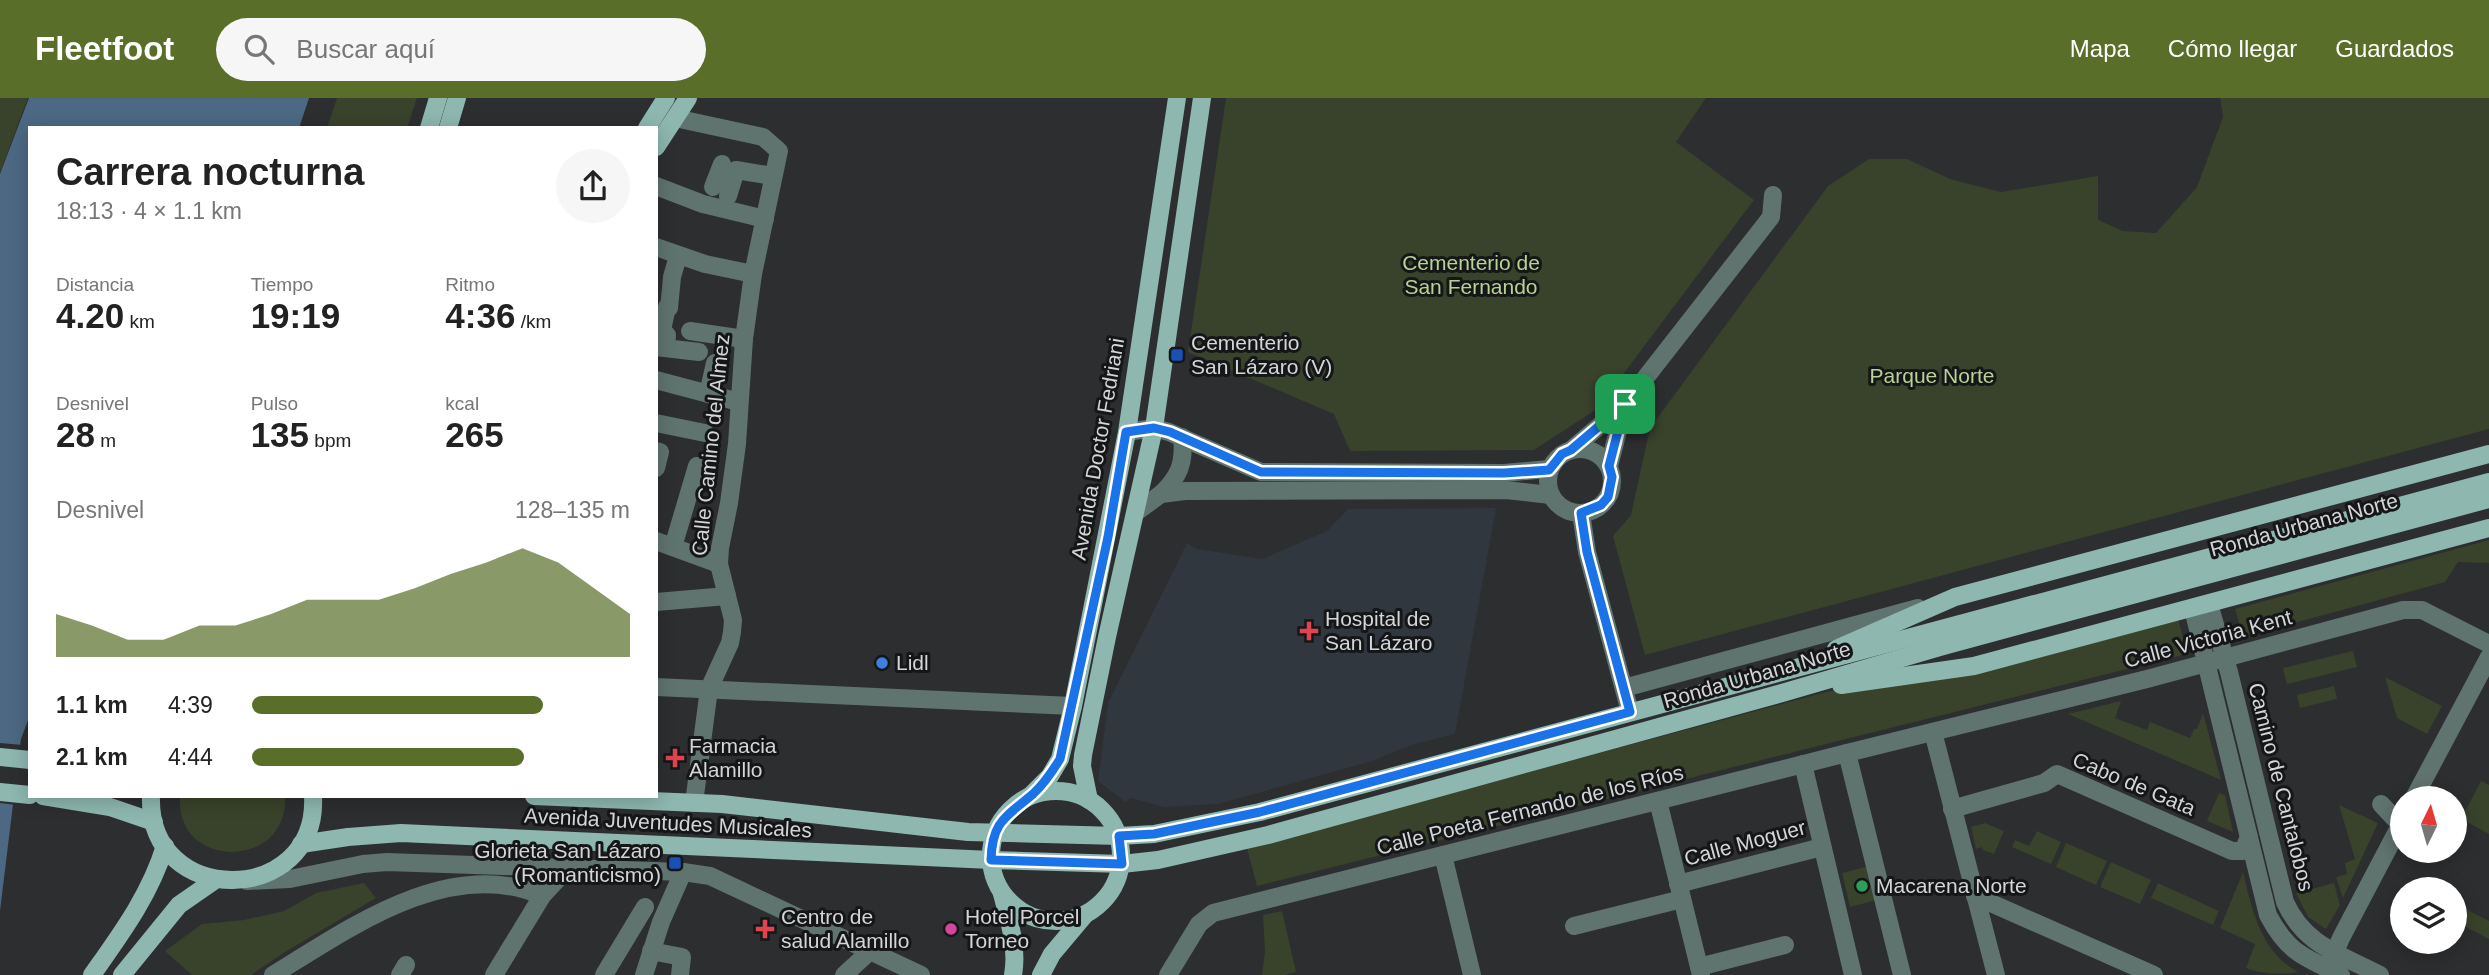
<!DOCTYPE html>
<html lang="es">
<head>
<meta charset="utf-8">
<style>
	:root { --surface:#fff; --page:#f6f6f6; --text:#222; --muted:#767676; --accent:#596e29 }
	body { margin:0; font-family:Helvetica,sans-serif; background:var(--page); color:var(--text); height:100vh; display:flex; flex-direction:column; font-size:26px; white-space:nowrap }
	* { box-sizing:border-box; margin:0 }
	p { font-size:23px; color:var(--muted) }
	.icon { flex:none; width:38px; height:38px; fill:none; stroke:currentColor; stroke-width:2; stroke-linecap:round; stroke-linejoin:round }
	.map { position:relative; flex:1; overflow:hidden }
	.sheet { position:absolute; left:28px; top:28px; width:630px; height:672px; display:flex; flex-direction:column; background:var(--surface); border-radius:0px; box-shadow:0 4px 18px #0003 }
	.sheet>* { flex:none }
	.needle { width:46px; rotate:5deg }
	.fabs { position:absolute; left:2390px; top:688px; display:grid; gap:14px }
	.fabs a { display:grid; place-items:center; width:77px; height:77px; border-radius:50%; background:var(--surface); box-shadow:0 4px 18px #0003; font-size:35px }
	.pin { position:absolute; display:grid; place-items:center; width:60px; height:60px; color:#fff; margin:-30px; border-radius:14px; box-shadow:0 4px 10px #0006 }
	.round { display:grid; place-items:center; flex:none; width:74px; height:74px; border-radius:37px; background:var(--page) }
	.headline { display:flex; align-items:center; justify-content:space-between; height:119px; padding:0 28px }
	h1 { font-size:38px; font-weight:700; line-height:52px }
	.stats { display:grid; grid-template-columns:repeat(3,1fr); gap:10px; height:119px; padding:7px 28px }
	.stats div { display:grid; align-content:center }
	.stats b { font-size:35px; font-weight:700 }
	.stats small { font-size:19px; font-weight:400 }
	.stats p { font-size:19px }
	.chart { height:196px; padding:14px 28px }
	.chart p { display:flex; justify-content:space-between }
	.chart svg { width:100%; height:126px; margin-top:7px; fill:var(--accent); opacity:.7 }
	ul { padding:0 28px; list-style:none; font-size:23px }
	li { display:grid; grid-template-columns:112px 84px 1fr; align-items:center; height:52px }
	li i { height:18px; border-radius:9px; background:var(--accent) }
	header { display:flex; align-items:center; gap:42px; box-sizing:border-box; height:98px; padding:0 35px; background:var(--accent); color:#fff }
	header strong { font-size:33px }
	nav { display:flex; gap:38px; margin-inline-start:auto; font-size:24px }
	.search { width:490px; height:63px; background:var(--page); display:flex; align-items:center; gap:18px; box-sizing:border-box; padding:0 24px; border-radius:38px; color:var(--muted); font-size:26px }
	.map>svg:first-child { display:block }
	.built { fill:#31373e }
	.green { fill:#39422b }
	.water { fill:#4c6883 }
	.pier { fill:#2c2e30 }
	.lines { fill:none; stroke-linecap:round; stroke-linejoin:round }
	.minor { stroke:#5f736f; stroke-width:18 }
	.major { stroke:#8db7af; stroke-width:18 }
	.route-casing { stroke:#fff; stroke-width:14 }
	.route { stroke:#1a73e8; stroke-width:9 }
	.transit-dot { fill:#1a4fb4; stroke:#151617; stroke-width:2.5 }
	.health-dot { fill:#e0444e; stroke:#151617; stroke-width:2.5 }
	.shop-dot { fill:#3f7fe0; stroke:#151617; stroke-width:2.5 }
	.leisure-dot { fill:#2e9e5b; stroke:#151617; stroke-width:2.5 }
	.hotel-dot { fill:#d1479c; stroke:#151617; stroke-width:2.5 }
	.labels { text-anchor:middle; stroke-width:6; stroke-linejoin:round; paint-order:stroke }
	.park-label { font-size:21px; fill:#b9d194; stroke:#151617 }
	.poi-label { font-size:21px; fill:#d4d5d6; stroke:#151617; text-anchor:start }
	.street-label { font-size:21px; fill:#d4d5d6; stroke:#151617 }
</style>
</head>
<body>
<header>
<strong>Fleetfoot</strong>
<div class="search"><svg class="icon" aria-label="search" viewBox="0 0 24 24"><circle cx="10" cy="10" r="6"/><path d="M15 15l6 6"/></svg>Buscar aquí</div>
<nav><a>Mapa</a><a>Cómo llegar</a><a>Guardados</a></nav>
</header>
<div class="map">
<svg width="2489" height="877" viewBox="0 0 2489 877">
	<rect width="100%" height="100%" fill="#2c2e30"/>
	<polygon class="built" points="1496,410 1455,636 1411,647 1372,663 1218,706 1164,709 1131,700 1125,704 1098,683 1108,605 1187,445 1197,451 1262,461 1327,433 1348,411"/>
	<g class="green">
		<polygon points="0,0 28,0 0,75"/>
		<polygon points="337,0 417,0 407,30 327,30"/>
		<polygon points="1226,0 1706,0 1676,44 1754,102 1597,311 1534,352 1350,353 1334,316 1188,254"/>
		<polygon points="2220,0 2489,0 2489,331 1645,557 1613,438 1631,417 1650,330 1828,88 1869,61 1907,61 1950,81 2001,94 2098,78 2098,122 2123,133 2156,135 2197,89 2223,19"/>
		<polygon points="2489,442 2489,465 2458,464 2445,484 2243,539 2235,511"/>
		<polygon points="2178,520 2187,556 1257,788 1247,750 1826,594 1878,585"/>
		<polygon points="2353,553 2357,569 2287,586 2283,570"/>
		<polygon points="2385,579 2442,608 2427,636 2397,620"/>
		<polygon points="2334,588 2337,601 2300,610 2297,597"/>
		<polygon points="2121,603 2115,620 2147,632 2150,624 2190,640 2194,631 2197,631 2203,615 2221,682 2068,616"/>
		<polygon points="2481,683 2489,687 2489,736 2461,721"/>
		<polygon points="2219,695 2225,697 2233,734 2207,723"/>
		<path d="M180,698H285C289,773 174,772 180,698Z"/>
		<polygon points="2339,707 2378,725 2343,800 2336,779 2347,776 2345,765 2355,761"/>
		<polygon points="1985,725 2004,733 1994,756 1983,752 1982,749 1976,751 1971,729"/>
		<polygon points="2037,733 2061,744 2051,766 2012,749 2015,742 2029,748"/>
		<polygon points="2066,745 2107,763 2096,787 2056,769"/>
		<polygon points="2111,764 2151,782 2140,806 2100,789"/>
		<polygon points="1873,767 1881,801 1850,809 1842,775"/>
		<path d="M2243,774C2252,812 2261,854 2298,874C2284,877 2260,876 2246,870L2255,846L2220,830Z"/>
		<polygon points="364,785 376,800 285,854 251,877 192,877 165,853 202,826 244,822 284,813 316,795"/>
		<polygon points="2158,785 2219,813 2213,827 2151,800"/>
		<polygon points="2334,785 2340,807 2326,831 2308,819 2296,795"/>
		<polygon points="2464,810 2489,823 2489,841 2456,824"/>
		<polygon points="1282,813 1296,874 1284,877 1262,877 1265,854 1263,817"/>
	</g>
	<polygon class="water" points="29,0 309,0 299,30 30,30 30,617 21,641 0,813 0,76"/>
	<polygon class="pier" points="0,645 23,647 16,707 0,705"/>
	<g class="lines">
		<g class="minor">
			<polyline points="675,20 763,39 779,53 753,176 744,241 737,346 729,405 720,450 719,466 733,522 732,534 730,545 709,591 694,705"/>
			<polyline points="656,88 703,106 765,121"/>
			<polyline points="713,89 722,66"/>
			<polyline points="728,98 736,72 773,78"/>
			<polyline points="656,149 705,166 753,176"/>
			<polyline points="690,233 744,241"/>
			<polyline points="656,249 699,254"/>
			<polyline points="666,250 667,237 662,232 667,209 669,210 672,179 678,158"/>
			<polyline points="656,282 739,304"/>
			<polyline points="708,296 715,265"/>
			<polyline points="656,325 705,335"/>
			<polyline points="1127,334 1154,330 1169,334 1261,374 1504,375 1549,371"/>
			<circle cx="1580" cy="383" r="32"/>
			<polyline points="1571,352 1625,306 1771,119 1773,97"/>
			<polyline points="656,353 660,354 656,370"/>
			<polyline points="1609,368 1625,306"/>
			<path d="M1161,396C1179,379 1185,365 1182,339"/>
			<polyline points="1135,415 1161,396 1185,393 1506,392 1550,397"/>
			<polyline points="1581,415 1587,454 1630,614"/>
			<polyline points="656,443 719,466"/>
			<polyline points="673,449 697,368"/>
			<polyline points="656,504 727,498"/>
			<path d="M2209,506L2229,574L2285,804C2304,847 2340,856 2380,877"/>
			<path d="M2193,511L2268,817C2288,855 2304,859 2341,877"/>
			<polyline points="656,589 1073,608"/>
			<polyline points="1624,590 1918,510"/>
			<polyline points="1933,634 1996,877"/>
			<polyline points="1847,655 1902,877"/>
			<polyline points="1803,666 1853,877"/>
			<polyline points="2414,700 2489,559"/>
			<polyline points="1658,703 1701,877"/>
			<polyline points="2381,706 2395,721"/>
			<polyline points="1952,711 2044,685 2057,676 2232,753 2243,753 2249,739"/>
			<polyline points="1443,757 1472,877"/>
			<polyline points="247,783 290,781 363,766 387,764 683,774 710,778 921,877"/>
			<polyline points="1678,786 1822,749"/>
			<polyline points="1975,798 2154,877"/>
			<polyline points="1574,828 1682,801"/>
			<polyline points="651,853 682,859 680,877"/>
			<polyline points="2331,862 2342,838 2403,722"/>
			<polyline points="1699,869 1785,847"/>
			<path d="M273,877C348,831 450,757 542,798"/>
			<polyline points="400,877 406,867"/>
			<polyline points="494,877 542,798 567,771"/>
			<polyline points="604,877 645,809"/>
			<polyline points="644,877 661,824 683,774"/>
			<polyline points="844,877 869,854"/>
			<polyline points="1168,877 1199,826 1213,815 1847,655 2147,581 2403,512 2422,512 2489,546"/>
		</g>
		<g class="major">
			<polyline points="429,30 438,0"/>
			<polyline points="448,30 457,0"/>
			<polyline points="647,30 666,0"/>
			<polyline points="656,49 688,0"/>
			<polyline points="1836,551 1955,499 2489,356"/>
			<polyline points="1841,587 1974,568 2489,430"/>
			<polyline points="0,659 30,662"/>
			<circle cx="1056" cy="758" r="65"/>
			<polyline points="0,694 30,697"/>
			<polyline points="1031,697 1050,678 1060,661 1073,608 1127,334 1177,0"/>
			<polyline points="43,698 110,709 154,724"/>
			<path d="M151,698C147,811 319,809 313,698"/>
			<polyline points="534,698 722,706 968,734 1119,738 1154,736 1260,714 2489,384"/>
			<polyline points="1089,702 1082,668 1083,657 1107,539 1154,330 1202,0"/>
			<polyline points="301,746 348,739 401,735 991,762 1122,766 1158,762 1268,737 1782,595 1943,548 2489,401"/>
			<path d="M1002,796C1009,822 1018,850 1013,877"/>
			<path d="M92,877C121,836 150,797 165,748"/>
			<polyline points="122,877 179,807 215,782"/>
			<polyline points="1041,877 1052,856 1084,818"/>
		</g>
	</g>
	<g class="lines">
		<defs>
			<path id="route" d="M1625,306L1609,368L1612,379L1608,399L1601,407L1581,415L1587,454L1630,614L1260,714L1154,736L1119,738L1122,766L991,762C992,723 1006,719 1033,696C1044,686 1052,674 1060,661L1108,439L1126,334L1154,330L1170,334L1261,374L1504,375L1549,372L1562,356L1571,352Z"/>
		</defs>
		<use href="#route" class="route-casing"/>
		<use href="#route" class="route"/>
	</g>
	<g class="transit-dot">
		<rect x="1170" y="250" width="14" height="14" rx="3.5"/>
		<rect x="668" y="758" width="14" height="14" rx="3.5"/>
	</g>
	<g class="health-dot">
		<path d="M1305.5 522.5h7v7h7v7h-7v7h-7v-7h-7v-7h7z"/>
		<path d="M671.5 649.5h7v7h7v7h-7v7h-7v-7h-7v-7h7z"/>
		<path d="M761.5 820.5h7v7h7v7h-7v7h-7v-7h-7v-7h7z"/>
	</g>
	<circle class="shop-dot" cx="882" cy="565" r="7"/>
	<circle class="leisure-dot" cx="1862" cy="788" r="7"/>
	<circle class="hotel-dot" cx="951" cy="831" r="7"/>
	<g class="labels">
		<g class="park-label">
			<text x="1471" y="172">Cementerio de<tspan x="1471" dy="24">San Fernando</tspan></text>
			<text x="1932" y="285">Parque Norte</text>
		</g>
		<g class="poi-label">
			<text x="1191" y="252">Cementerio<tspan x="1191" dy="24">San Lázaro (V)</tspan></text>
			<text x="1325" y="528">Hospital de<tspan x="1325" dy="24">San Lázaro</tspan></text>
			<text x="896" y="572">Lidl</text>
			<text x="689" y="655">Farmacia<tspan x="689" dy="24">Alamillo</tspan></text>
			<text x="661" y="760" text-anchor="end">Glorieta San Lázaro<tspan x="661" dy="24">(Romanticismo)</tspan></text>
			<text x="1876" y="795">Macarena Norte</text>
			<text x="781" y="826">Centro de<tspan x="781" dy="24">salud Alamillo</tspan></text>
			<text x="965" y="826">Hotel Porcel<tspan x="965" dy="24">Torneo</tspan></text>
		</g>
		<g class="street-label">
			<text transform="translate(711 347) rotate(-84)" y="7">Calle Camino del Almez</text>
			<text transform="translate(1098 351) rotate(-80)" y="7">Avenida Doctor Fedriani</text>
			<text transform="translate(2304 427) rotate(-15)" y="7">Ronda Urbana Norte</text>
			<text transform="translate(2208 541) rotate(-15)" y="7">Calle Victoria Kent</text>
			<text transform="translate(1757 577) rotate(-16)" y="7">Ronda Urbana Norte</text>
			<text transform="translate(2134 686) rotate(23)" y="7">Cabo de Gata</text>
			<text transform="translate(2281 689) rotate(76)" y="7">Camino de Cantalobos</text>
			<text transform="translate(1530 712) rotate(-14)" y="7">Calle Poeta Fernando de los Ríos</text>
			<text transform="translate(668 725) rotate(3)" y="7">Avenida Juventudes Musicales</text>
			<text transform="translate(1745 745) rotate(-15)" y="7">Calle Moguer</text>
		</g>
	</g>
</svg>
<div class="fabs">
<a><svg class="needle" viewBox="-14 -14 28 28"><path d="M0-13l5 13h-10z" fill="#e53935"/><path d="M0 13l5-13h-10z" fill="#767676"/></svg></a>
<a><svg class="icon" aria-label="layers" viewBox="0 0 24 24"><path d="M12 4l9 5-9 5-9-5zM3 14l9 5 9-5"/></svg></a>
</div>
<div class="pin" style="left:1625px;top:306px;background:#1e9e55"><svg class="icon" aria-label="arrive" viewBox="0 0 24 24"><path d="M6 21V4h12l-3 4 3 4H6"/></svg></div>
<section class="sheet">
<div class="headline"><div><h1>Carrera nocturna</h1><p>18:13 · 4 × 1.1 km</p></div><a class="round"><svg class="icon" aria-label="share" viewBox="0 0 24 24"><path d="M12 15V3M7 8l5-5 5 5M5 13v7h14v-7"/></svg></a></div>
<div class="stats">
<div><p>Distancia</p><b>4.20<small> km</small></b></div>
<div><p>Tiempo</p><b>19:19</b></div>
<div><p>Ritmo</p><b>4:36<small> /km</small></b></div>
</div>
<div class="stats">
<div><p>Desnivel</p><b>28<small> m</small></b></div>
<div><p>Pulso</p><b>135<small> bpm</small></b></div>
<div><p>kcal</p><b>265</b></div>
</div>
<div class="chart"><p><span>Desnivel</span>128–135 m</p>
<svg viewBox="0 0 160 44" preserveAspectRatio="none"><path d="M0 44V29L10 33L20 38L30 38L40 33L50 33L60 29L70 24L80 24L90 24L100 20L110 15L120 11L130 6L140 11L150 20L160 29V44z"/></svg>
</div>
<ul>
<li><b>1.1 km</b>4:39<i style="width:77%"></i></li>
<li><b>2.1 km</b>4:44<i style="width:72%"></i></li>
</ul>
</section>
</div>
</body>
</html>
